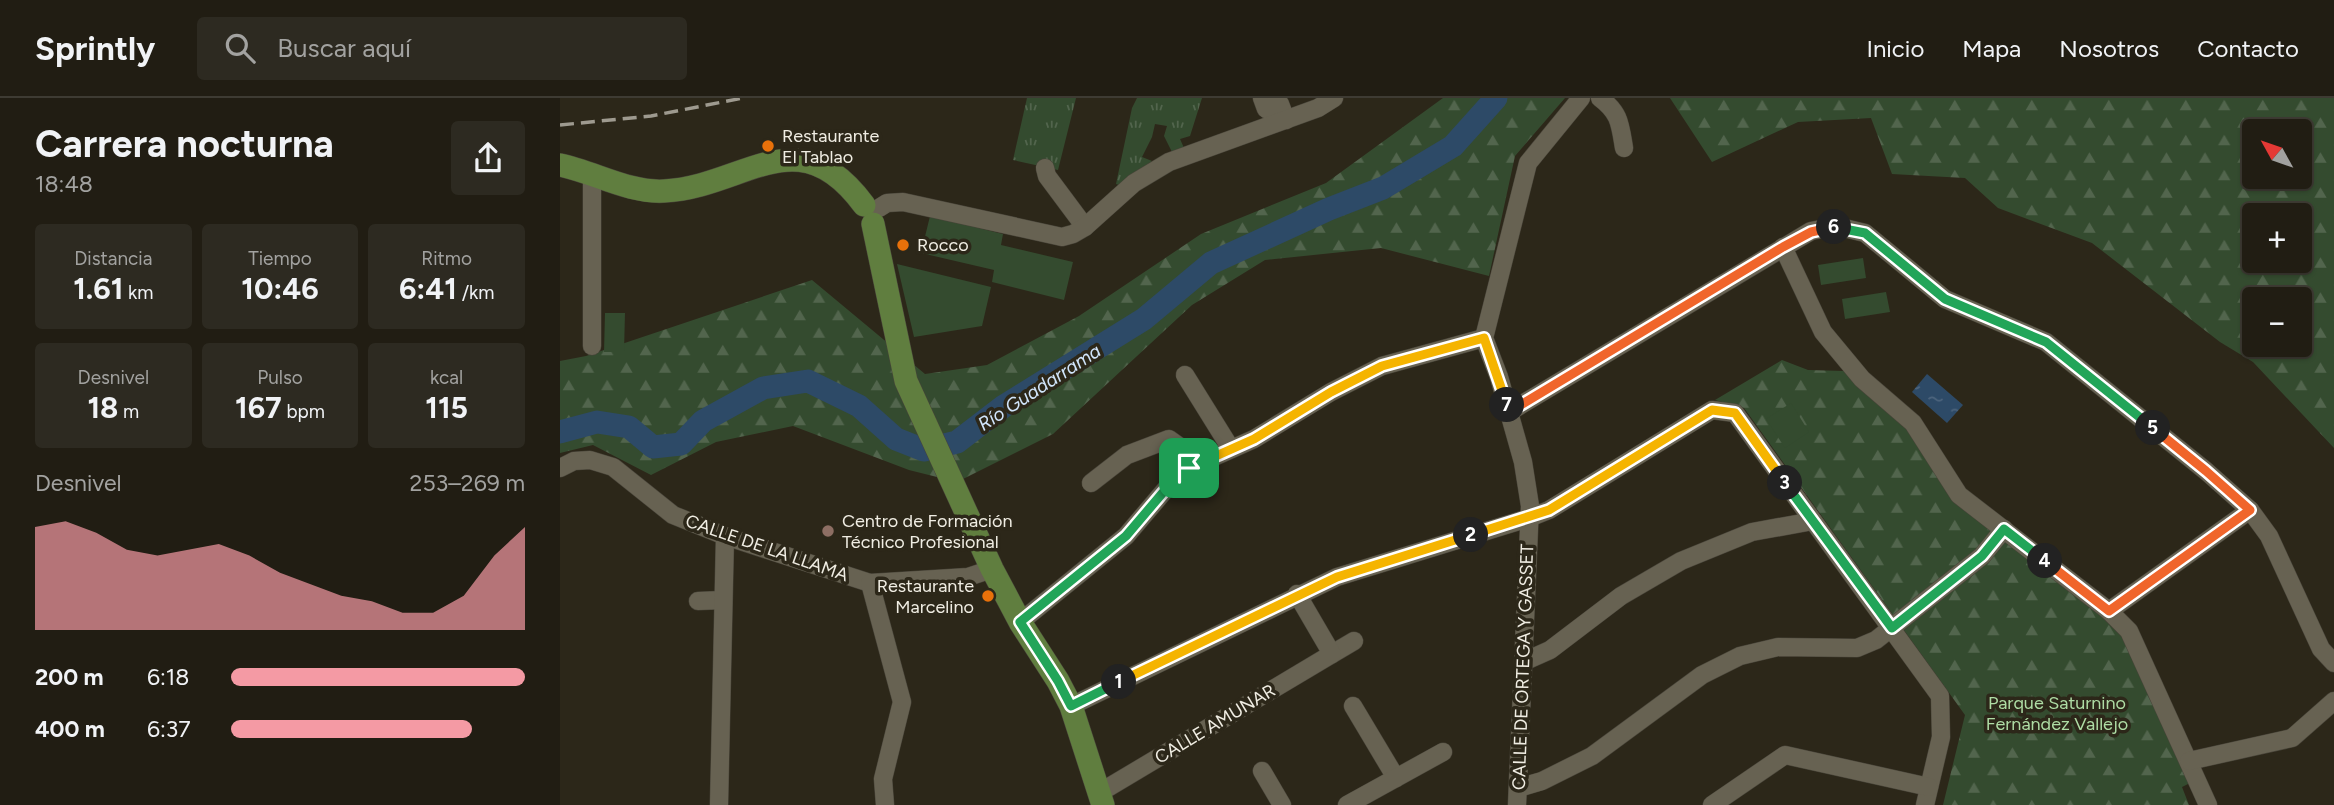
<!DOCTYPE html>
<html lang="es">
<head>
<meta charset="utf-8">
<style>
	:root { --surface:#211d13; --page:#2d2a21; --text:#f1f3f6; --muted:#a2a2a0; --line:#3e3b33; --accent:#f49aa4 }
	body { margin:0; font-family:Figtree,sans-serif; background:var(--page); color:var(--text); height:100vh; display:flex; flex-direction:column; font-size:26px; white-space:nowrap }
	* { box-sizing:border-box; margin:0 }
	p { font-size:23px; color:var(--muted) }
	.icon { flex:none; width:38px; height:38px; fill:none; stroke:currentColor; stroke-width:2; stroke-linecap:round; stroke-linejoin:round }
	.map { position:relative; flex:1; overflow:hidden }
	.side { display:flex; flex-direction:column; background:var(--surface); width:560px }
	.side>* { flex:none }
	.needle { width:46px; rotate:310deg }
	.fabs { position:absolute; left:1682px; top:21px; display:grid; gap:14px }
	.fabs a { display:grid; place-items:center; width:70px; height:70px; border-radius:7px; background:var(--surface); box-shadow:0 2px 5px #0004,0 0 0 2px var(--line); font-size:35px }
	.pin { position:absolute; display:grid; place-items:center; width:60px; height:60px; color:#fff; margin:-30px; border-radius:14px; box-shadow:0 4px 10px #0006 }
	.km { position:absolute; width:35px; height:35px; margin:-18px; border-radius:50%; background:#222; color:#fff; font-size:19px; line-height:35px; text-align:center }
	.round { display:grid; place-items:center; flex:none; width:74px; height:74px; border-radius:7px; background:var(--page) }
	.overview { display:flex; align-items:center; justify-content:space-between; height:119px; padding:0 35px }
	h1 { font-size:38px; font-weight:700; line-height:52px }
	.figures { display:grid; grid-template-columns:repeat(3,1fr); gap:10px; height:119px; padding:7px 35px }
	.figures div { display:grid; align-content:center; border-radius:7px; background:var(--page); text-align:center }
	.figures b { font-size:30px; font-weight:700 }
	.figures small { font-size:19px; font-weight:400 }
	.figures p { font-size:19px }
	.chart { height:196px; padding:14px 35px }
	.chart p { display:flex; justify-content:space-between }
	.chart svg { width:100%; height:126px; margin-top:7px; fill:var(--accent); opacity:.7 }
	ul { padding:0 35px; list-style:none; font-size:23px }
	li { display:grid; grid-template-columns:112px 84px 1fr; align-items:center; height:52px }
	li i { height:18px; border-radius:9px; background:var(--accent) }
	header { display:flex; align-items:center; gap:42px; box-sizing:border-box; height:98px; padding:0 35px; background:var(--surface); border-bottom:2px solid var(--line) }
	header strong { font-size:33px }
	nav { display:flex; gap:38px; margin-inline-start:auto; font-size:24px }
	.search { width:490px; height:63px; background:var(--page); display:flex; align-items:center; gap:18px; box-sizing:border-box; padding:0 24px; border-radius:7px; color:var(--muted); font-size:26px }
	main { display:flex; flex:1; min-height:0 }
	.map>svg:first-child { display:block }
	.grass { fill:url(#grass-tufts) }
	.forest { fill:url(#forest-firs); fill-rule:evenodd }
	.park { fill:#344b2f }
	.water { fill:url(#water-ripples) }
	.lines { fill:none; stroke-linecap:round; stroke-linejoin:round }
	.river { stroke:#2d4a67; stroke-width:23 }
	.minor-casing { stroke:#49453a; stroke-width:19 }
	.major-casing { stroke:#49453a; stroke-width:24 }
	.minor { stroke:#676252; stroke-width:18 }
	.major { stroke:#607e3f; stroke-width:23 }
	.rail { stroke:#9e9a8f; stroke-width:3.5; stroke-dasharray:14 7; stroke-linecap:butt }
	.split-1-casing { stroke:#fff; stroke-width:14 }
	.split-2-casing { stroke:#fff; stroke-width:14 }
	.split-3-casing { stroke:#fff; stroke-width:14 }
	.split-4-casing { stroke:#fff; stroke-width:14 }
	.split-5-casing { stroke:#fff; stroke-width:14 }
	.split-6-casing { stroke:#fff; stroke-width:14 }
	.split-7-casing { stroke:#fff; stroke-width:14 }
	.split-8-casing { stroke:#fff; stroke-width:14 }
	.split-1 { stroke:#22a559; stroke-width:9 }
	.split-2 { stroke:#f5b400; stroke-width:9 }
	.split-3 { stroke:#f5b400; stroke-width:9 }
	.split-4 { stroke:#22a559; stroke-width:9 }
	.split-5 { stroke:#f0652b; stroke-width:9 }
	.split-6 { stroke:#22a559; stroke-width:9 }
	.split-7 { stroke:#f0652b; stroke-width:9 }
	.split-8 { stroke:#f5b400; stroke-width:9 }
	.food-dot { fill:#e8710a; stroke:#2c2719; stroke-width:2.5 }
	.education-dot { fill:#8d6e63; stroke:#2c2719; stroke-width:2.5 }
	.labels { text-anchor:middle; stroke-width:7; stroke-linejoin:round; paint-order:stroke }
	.poi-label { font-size:18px; fill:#f0ede3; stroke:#2c2719; text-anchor:start }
	.street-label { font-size:18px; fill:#f0ede3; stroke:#2c2719 }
	.park-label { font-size:18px; fill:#aedca4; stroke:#2c2719 }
	.water-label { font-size:19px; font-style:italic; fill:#d1e5fb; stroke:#2c2719 }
</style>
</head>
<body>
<header>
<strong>Sprintly</strong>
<div class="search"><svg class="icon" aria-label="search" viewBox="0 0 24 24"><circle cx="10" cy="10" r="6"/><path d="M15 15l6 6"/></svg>Buscar aquí</div>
<nav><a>Inicio</a><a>Mapa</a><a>Nosotros</a><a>Contacto</a></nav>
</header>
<main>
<section class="side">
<div class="overview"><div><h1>Carrera nocturna</h1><p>18:48</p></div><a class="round"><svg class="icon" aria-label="share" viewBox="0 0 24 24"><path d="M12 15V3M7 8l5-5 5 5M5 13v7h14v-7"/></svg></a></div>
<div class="figures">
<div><p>Distancia</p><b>1.61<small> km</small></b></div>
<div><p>Tiempo</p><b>10:46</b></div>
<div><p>Ritmo</p><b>6:41<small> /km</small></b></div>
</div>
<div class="figures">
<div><p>Desnivel</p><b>18<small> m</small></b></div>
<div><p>Pulso</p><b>167<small> bpm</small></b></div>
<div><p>kcal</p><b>115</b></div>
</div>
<div class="chart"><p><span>Desnivel</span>253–269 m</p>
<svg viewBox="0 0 160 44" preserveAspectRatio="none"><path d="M0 44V8L10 6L20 10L30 16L40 18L50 16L60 14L70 18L80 24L90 28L100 32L110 34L120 38L130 38L140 32L150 18L160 8V44z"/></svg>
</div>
<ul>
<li><b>200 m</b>6:18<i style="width:100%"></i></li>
<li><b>400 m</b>6:37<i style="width:82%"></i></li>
</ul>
</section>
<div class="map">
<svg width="1774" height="707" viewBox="0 0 1774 707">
	<defs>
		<pattern id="grass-tufts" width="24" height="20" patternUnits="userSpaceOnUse" patternTransform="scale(1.75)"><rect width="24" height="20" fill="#344b2f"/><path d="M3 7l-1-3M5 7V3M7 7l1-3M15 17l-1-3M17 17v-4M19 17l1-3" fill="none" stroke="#52654d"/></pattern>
		<pattern id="forest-firs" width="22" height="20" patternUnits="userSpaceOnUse" patternTransform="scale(1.75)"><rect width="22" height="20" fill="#344b2f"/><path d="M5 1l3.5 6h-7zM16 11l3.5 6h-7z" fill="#52654d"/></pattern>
		<pattern id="water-ripples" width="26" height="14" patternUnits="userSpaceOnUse" patternTransform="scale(1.75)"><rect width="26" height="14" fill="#2d4a67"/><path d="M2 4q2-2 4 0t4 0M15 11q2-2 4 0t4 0" fill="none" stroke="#4c647d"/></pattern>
	</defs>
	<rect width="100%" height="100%" fill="#2c2719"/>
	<g class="grass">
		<polygon points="467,0 516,0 498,72 453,62"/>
		<polygon points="577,0 642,0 630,38 620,41 624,50 612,54 604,38 607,28 595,26 592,39 582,59 592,63 559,87 556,86 572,10"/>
	</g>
	<g class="forest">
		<polygon points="883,0 1005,0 955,58 929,178 821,150 705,162 632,207 493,336 397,384 349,372 233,328 156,344 91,377 33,347 0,355 0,263 26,258 252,182 365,276 427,267 519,218 641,136 766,85"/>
		<path d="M1110,0H1774V350L1693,264L1660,244L1532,145L1438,110L1405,80L1332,76L1311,20L1238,24L1152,64ZM1694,33H1740V79H1694ZM1694,117H1740V163H1694ZM1694,201H1740V247H1694Z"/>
		<polygon points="1222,262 1248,272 1285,273 1347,332 1396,405 1563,535 1606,636 1630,685 1622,689 1629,707 1383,707 1405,617 1184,310 1155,302"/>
	</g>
	<g class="park">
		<polygon points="370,118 443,136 441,147 513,164 504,202 432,184 434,172 361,155"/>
		<polygon points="1303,160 1306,180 1261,187 1258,167"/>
		<polygon points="337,166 431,189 422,228 354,239"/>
		<polygon points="1326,194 1330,214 1285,221 1282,201"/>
		<polygon points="45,215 65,215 64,254 44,254"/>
		<polygon points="1231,305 1249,334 1225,350 1206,321"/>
	</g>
	<polygon class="water" points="1367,276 1403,307 1387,325 1352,294"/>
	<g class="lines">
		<polyline class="river" points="0,334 37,324 69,329 93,349 121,346 143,323 203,290 248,283 299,308 336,341 364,352 397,344 444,308 584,221 651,165 769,111 823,90 893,48 936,0"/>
		<defs>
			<g id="minor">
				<polyline points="702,0 706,11 720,6 726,22"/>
				<path d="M1040,0C1060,15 1060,26 1064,50"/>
				<polyline points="485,70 487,78 525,129"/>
				<polyline points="319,110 327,105 343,104 502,139 513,136 525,129 574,85 609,64 758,10 774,0"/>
				<polyline points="1223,149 1263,234 1302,281 1353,325 1399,397 1549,513 1569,533 1648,707"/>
				<polyline points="32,248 32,76"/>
				<polyline points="625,277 671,351"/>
				<polyline points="949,314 1251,133 1276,128 1305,135 1385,201 1486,244 1646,373 1690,412 1709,438 1761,551 1774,565"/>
				<polyline points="0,370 14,363 30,362 53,369 113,417 165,438 310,485 408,479 432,471"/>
				<polyline points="531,385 567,357 609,341 623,351 629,370"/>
				<polyline points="310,485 342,604 323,681 325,707"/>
				<polyline points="138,503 163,502"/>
				<polyline points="1549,513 1690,412"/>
				<polyline points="460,524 566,438 617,378 629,370 694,341 771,294 822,268 924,240"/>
				<polyline points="772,556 794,543"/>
				<polyline points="963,564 990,552 1061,498 1121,463 1192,434 1253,423"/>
				<polyline points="511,608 777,479 969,420 989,412 1152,312 1175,315 1380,598 1381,639 1365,707"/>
				<polyline points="793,608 836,680"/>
				<polyline points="1629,663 1732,640 1774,603"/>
				<polyline points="702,673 722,707"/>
				<polyline points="958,690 982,683 1032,658 1142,577 1180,558 1218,549 1297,550 1316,542 1422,458 1444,431"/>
				<polyline points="539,695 772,556 737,496"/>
				<polyline points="159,707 165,438"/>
				<polyline points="787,707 883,654"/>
				<polyline points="957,707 970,408 963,364 939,279 924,240 968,65 1021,0"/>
				<polyline points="1152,707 1225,657 1369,689"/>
			</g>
			<g id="major">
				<path d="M0,67C34,74 69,95 104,93C185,89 238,17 304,107"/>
				<polyline points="313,126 346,283 432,471 460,524 498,583 511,608 543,707"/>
			</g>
		</defs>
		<use href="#minor" class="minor-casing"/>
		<use href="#major" class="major-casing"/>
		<use href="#minor" class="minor"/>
		<use href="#major" class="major"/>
		<polyline class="rail" points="0,27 91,18 183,0"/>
	</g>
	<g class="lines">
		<defs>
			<polyline id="split-1" points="559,584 511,608 498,583 460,524 566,438 617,378 629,370"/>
			<polyline id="split-2" points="559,584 777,479 911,437"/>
			<polyline id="split-3" points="911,437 989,412 1152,312 1175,315 1225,385"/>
			<polyline id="split-4" points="1225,385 1332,530 1422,458 1444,431 1485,463"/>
			<polyline id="split-5" points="1485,463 1549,513 1690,412 1646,373 1593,330"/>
			<polyline id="split-6" points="1274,129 1305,135 1385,201 1486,244 1593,330"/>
			<polyline id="split-7" points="947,307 949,314 1223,149 1251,134 1274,129"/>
			<polyline id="split-8" points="629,370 694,341 771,294 822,268 924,240 947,307"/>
		</defs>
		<use href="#split-1" class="split-1-casing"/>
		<use href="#split-2" class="split-2-casing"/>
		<use href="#split-3" class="split-3-casing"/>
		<use href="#split-4" class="split-4-casing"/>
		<use href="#split-5" class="split-5-casing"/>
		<use href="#split-6" class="split-6-casing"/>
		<use href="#split-7" class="split-7-casing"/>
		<use href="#split-8" class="split-8-casing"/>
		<use href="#split-1" class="split-1"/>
		<use href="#split-2" class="split-2"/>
		<use href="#split-3" class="split-3"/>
		<use href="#split-4" class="split-4"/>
		<use href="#split-5" class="split-5"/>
		<use href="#split-6" class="split-6"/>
		<use href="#split-7" class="split-7"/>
		<use href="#split-8" class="split-8"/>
	</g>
	<g class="food-dot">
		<circle cx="208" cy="48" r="7"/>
		<circle cx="343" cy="147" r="7"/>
		<circle cx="428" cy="498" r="7"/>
	</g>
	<circle class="education-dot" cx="268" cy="433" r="7"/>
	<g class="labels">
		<g class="poi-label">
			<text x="222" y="44">Restaurante<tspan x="222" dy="21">El Tablao</tspan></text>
			<text x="357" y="153">Rocco</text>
			<text x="282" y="429">Centro de Formación<tspan x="282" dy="21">Técnico Profesional</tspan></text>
			<text x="414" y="494" text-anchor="end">Restaurante<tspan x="414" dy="21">Marcelino</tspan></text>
		</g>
		<g class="street-label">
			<text transform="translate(207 450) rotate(19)" y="6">CALLE DE LA LLAMA</text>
			<text transform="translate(963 569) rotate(-88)" y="6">CALLE DE ORTEGA Y GASSET</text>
			<text transform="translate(655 626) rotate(-31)" y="6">CALLE AMUNAR</text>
		</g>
		<g class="park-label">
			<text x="1497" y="611">Parque Saturnino<tspan x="1497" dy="21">Fernández Vallejo</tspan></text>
		</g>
		<g class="water-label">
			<text transform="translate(479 289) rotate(-33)" y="7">Río Guadarrama</text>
		</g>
	</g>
</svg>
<div class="fabs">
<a><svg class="needle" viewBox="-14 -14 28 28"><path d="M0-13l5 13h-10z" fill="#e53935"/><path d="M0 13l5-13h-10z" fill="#a2a2a0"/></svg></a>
<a>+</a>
<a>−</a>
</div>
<div class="pin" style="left:629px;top:370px;background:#1e9e55"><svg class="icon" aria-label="arrive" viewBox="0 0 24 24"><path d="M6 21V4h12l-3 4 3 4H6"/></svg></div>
<b class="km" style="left:559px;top:584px">1</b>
<b class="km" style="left:911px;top:437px">2</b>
<b class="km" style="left:1225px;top:385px">3</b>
<b class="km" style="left:1485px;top:463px">4</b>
<b class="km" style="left:1593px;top:330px">5</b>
<b class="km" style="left:1274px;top:129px">6</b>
<b class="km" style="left:947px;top:307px">7</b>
</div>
</main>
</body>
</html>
